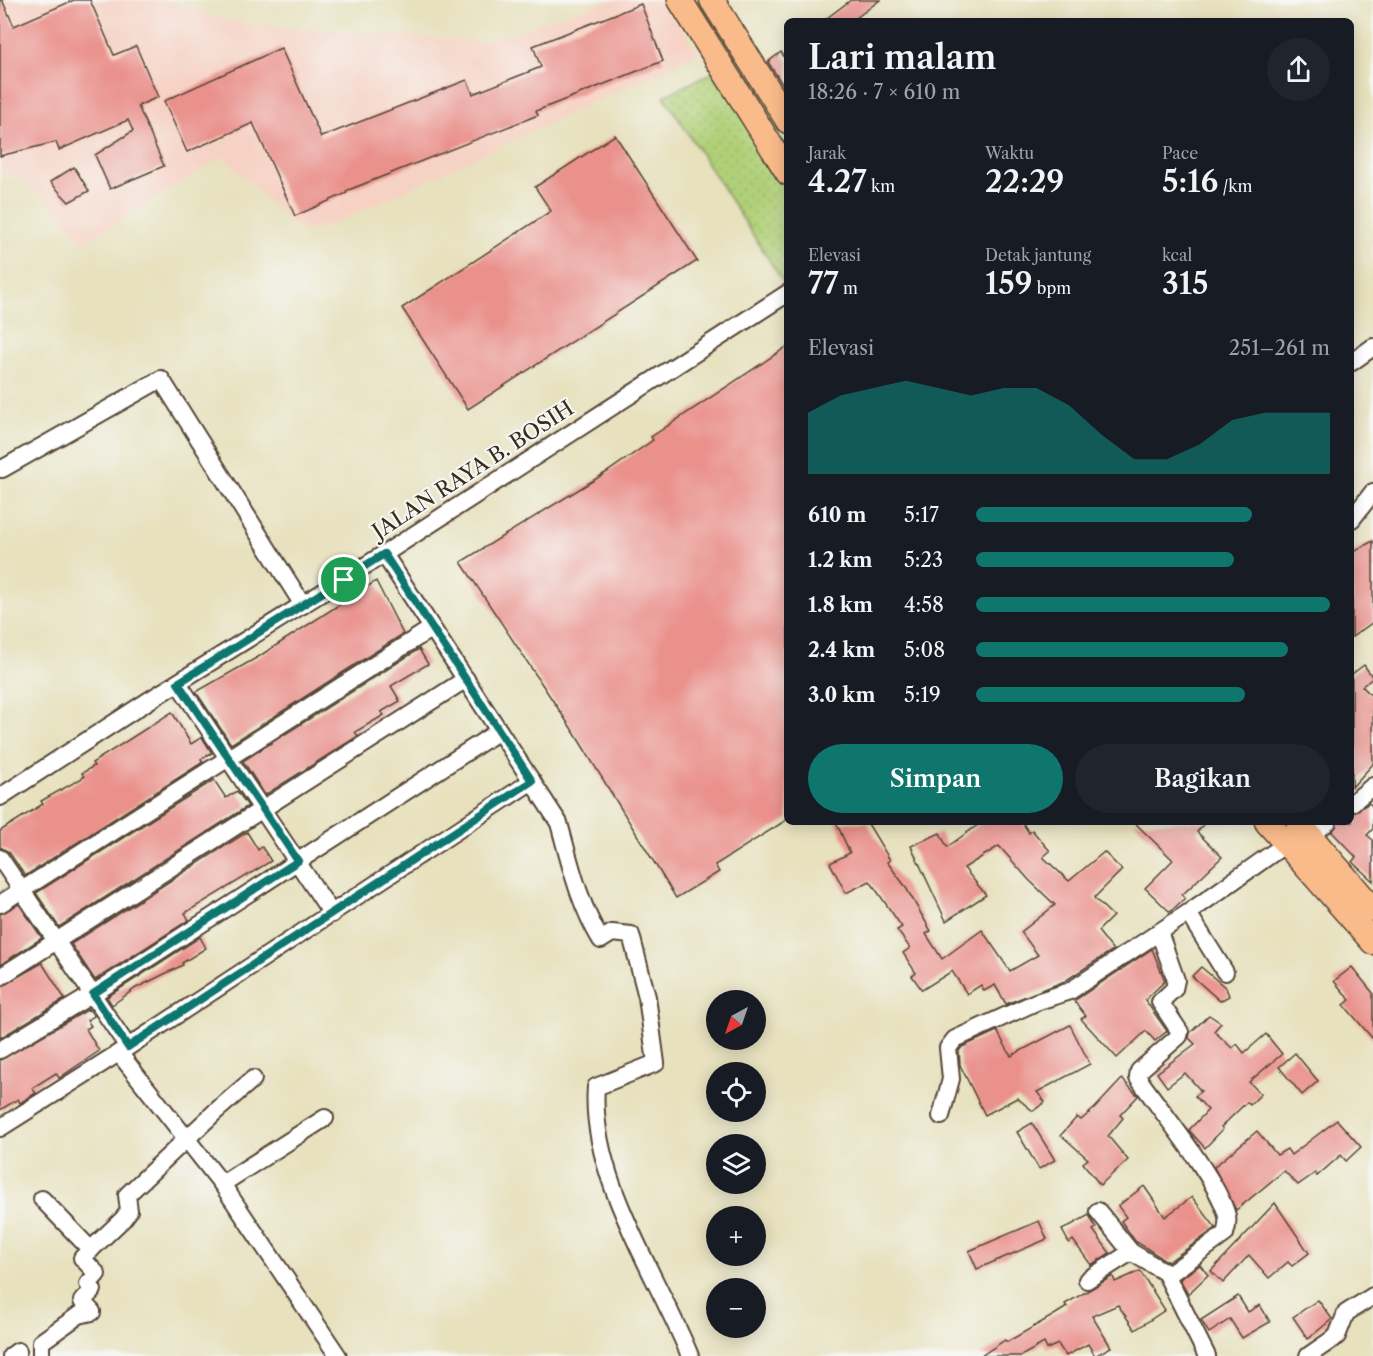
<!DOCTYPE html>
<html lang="id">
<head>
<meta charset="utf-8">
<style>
	:root { --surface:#171b24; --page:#20242c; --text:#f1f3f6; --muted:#9ea1a6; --accent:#0f766e }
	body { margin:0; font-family:"Libre Caslon Text",serif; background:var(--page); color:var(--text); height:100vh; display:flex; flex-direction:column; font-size:22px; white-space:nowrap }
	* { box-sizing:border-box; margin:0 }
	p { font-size:20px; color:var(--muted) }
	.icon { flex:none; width:33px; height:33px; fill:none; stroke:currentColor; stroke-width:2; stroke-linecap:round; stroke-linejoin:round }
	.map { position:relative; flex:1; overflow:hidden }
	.details { position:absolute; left:784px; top:18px; width:570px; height:807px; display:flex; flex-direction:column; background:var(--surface); border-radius:9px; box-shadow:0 3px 15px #0003 }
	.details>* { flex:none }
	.needle { width:39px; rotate:220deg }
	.tools { position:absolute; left:706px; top:990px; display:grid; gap:12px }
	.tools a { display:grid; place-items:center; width:60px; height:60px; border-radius:50%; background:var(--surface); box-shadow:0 3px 15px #0003; font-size:30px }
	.pin { position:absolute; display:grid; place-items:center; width:51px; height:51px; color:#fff; margin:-26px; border:3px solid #fff; border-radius:50%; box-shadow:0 2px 6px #0007 }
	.round { display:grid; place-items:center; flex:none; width:63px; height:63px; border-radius:32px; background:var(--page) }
	.head { display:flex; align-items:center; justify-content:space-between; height:102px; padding:0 24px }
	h1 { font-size:33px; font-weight:600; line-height:45px }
	.metrics { display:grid; grid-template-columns:repeat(3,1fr); gap:9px; height:102px; padding:6px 24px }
	.metrics div { display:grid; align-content:center }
	.metrics b { font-size:30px; font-weight:600 }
	.metrics small { font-size:16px; font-weight:400 }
	.metrics p { font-size:16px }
	.chart { height:168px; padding:12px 24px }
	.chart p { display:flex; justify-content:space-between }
	.chart svg { width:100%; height:108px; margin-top:6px; fill:var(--accent); opacity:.7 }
	.primary-button { display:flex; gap:12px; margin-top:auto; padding:12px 24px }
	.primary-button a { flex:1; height:69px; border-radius:36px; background:var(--accent); color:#fff; font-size:24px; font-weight:600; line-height:69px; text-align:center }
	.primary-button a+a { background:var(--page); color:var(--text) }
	ul { padding:0 24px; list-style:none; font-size:20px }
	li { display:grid; grid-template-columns:96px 72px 1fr; align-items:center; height:45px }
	li i { height:15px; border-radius:8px; background:var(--accent) }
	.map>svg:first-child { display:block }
	.built { fill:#f6d2c4 }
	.grass { fill:url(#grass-dots); stroke:#767d4b; stroke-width:1.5 }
	.building { fill:#ea918c }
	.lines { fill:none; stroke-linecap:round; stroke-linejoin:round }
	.minor-casing { stroke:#554536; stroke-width:20 }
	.highway-casing { stroke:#554536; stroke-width:27 }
	.minor { stroke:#fff; stroke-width:16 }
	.highway { stroke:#fabb8b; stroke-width:24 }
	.route-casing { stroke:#fff; stroke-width:12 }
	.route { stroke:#0f766e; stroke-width:8 }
	.labels { text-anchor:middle; stroke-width:4.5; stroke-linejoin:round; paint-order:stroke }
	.street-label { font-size:21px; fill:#3b2a1e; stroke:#f6f6f2 }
</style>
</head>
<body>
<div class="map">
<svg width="1373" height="1356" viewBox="0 0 1373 1356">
	<defs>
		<pattern id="grass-dots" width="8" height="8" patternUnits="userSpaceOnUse" patternTransform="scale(1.5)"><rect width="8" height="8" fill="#b0d078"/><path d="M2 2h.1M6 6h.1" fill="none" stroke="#98b367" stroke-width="1.8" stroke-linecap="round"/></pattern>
	</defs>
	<rect width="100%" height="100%" fill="#f6f6f2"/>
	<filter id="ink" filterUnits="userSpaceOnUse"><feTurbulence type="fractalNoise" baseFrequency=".0167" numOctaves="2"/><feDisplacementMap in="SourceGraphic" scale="12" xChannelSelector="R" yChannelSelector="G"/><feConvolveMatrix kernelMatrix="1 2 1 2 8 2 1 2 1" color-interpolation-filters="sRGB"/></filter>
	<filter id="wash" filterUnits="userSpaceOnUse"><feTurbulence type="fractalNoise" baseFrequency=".008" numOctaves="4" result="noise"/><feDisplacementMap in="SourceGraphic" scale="24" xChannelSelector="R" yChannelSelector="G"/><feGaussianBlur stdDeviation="1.35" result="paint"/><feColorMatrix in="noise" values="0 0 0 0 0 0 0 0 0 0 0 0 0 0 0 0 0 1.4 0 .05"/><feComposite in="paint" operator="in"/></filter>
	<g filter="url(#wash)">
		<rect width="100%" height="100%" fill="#e7e1be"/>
		<polygon class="built" points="0,0 168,0 205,14 251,25 484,42 609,0 664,0 699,53 331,225 308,231 292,224 223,157 84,243 46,199 25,181 0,169"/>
		<polygon class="grass" points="680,0 712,0 787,121 787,288 664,96 722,68"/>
		<g id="blocks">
			<g class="building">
				<polygon points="0,0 2,0 14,26 74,0 90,0 114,55 136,46 158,97 138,106 164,166 110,189 95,155 133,131 128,120 59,150 56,142 0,156"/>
				<polygon points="851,0 880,0 852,21 823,21"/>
				<polygon points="641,4 663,61 536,111 538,115 346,191 347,193 295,216 253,123 187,152 164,101 281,48 321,137 467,80 473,94 541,67 533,46"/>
				<polygon points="781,52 788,62 788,93 768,62"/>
				<polygon points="615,135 697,261 468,409 402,308 551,211 535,187"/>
				<polygon points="74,167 89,191 69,202 50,182"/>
				<polygon points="788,346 788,819 715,865 719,872 676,898 575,734 461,562 607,472 653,440 651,437"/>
				<polygon points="1373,541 1373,622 1352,637 1352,552"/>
				<polygon points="376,581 403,634 231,744 196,692 258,657"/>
				<polygon points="419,649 428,664 391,686 400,701 381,712 384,715 355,732 358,736 265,795 243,761"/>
				<polygon points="1364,665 1373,678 1362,686 1373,697 1373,764 1352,787 1352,674"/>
				<polygon points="172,712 191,744 202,737 212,753 201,759 203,762 25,876 9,852 0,847 0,831 43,804 41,801 84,777 82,773 94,766 92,763"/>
				<polygon points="214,780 226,798 237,791 248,806 59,927 36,893"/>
				<polygon points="1369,803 1373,807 1373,829 1367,835 1373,840 1373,881 1352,862 1356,857 1332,832 1338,822 1352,822 1352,813"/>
				<polygon points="836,822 867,822 890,860 887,862 905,886 931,931 926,934 942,959 982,930 1010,971 1038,955 1021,932 1055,905 1029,880 999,846 964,868 986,895 946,921 911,846 940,833 947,847 982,822 1022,822 1029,833 1032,830 1050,851 1043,857 1069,881 1104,852 1122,870 1094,898 1113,916 1098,931 1113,950 1065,981 1006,1004 995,985 984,991 981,985 967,994 952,971 922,990 912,976 916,973 903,953 910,948 897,930 902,927 870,881 846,893 830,863 850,853"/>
				<polygon points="1134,822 1206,822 1197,832 1222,857 1182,895 1185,898 1170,912 1145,888 1173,860"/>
				<polygon points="247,832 258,850 262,847 271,861 185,913 189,920 95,980 71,944"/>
				<polygon points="19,904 42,938 0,965 0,914"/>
				<polygon points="200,937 206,948 182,963 183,965 136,988 112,1005 107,997"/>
				<polygon points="1152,949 1165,981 1145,1000 1167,1031 1155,1041 1146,1031 1117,1058 1081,1019 1086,1016 1074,1001"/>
				<polygon points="42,963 65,999 0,1038 0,987"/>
				<polygon points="1201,967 1226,988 1229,996 1220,1001 1192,976"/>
				<polygon points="1352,967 1373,993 1373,1039 1344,1005 1350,1000 1334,981"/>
				<polygon points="89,1009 94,1016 87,1020 91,1026 86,1029 99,1051 59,1078 56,1073 32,1088 36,1093 20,1103 18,1099 0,1110 0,1060"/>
				<polygon points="1209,1015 1221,1023 1214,1031 1232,1048 1237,1044 1244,1053 1266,1034 1282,1054 1249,1082 1261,1094 1250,1105 1247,1102 1221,1127 1223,1129 1205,1148 1189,1130 1208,1110 1195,1096 1201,1091 1185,1073 1167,1087 1157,1073 1195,1044 1189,1038 1190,1033"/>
				<polygon points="1070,1025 1090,1064 1037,1092 1045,1102 1033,1111 1017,1098 985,1115 960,1065 959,1051 962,1047 997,1031 1011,1056"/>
				<polygon points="1295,1053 1318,1081 1302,1095 1279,1067"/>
				<polygon points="1122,1079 1138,1096 1120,1115 1123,1118 1108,1136 1128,1160 1100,1185 1083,1163 1088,1159 1061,1135 1077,1117 1081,1120 1095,1108"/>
				<polygon points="1337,1120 1361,1147 1346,1161 1341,1155 1317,1176 1315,1173 1298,1185 1284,1171 1236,1210 1214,1167 1257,1131 1277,1155 1287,1149 1291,1155"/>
				<polygon points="1032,1123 1055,1160 1039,1169 1017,1132"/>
				<polygon points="1144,1186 1165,1217 1192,1197 1216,1228 1168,1262 1135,1241 1121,1221 1126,1217 1118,1206"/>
				<polygon points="1275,1203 1309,1253 1292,1266 1288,1262 1269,1278 1249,1255 1223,1283 1211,1271"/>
				<polygon points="1089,1215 1096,1228 1093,1230 1110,1253 1091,1265 1073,1240 1069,1243 1062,1230"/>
				<polygon points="1039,1221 1047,1239 977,1269 969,1251"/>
				<polygon points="1200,1265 1208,1275 1188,1294 1180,1279"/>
				<polygon points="1140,1271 1165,1310 1135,1330 1118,1305 1092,1316 1111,1347 1095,1356 1088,1344 1066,1356 1058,1344 1047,1349 1044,1343 1021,1356 981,1356 1005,1340 1007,1342 1054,1315 1067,1307 1065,1304 1113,1276 1115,1282"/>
				<polygon points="1238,1296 1248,1312 1260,1305 1270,1322 1242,1338 1230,1319 1209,1333 1201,1320"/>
				<polygon points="1318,1300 1332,1319 1308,1339 1293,1317"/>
			</g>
		</g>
	</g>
	<g filter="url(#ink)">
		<use href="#blocks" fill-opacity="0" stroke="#554536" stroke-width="1.5"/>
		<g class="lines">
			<defs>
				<g id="minor">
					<polyline points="1352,362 1373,347"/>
					<polyline points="2,469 161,379 303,605"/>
					<polyline points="1352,519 1373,492"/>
					<path d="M384,554L559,823C570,863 579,904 601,940L612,933L631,935L647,997L656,1063L596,1087C589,1176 657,1275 690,1356"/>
					<polyline points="178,683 332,914"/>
					<polyline points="0,797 148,701 384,554 788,293"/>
					<polyline points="1352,803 1373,786"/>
					<polyline points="1310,836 1328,822"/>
					<polyline points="0,858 128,1047"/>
					<polyline points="0,904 432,628"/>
					<polyline points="1188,913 1225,972"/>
					<path d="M1159,932L1176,980L1174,989L1160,1002L1180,1032L1179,1036L1139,1071L1138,1078C1161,1111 1218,1180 1227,1216C1228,1222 1227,1228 1225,1234L1167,1276L1207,1356"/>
					<polyline points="0,977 466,679"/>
					<polyline points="0,1050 93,994 499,731"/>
					<polyline points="119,1053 222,1184 338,1356"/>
					<polyline points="941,1116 951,1079 948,1048 955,1039 1036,1002 1070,991 1188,913 1287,843"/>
					<polyline points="0,1128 128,1047 532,781"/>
					<polyline points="222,1184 325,1118"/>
					<polyline points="42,1199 91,1250"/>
					<polyline points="1098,1211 1131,1252 1168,1274"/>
					<polyline points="1087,1280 1131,1252"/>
					<polyline points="92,1312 82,1301 93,1290 88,1284 97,1274 82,1258 123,1219 129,1211 127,1195 215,1112 253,1079"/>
					<polyline points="11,1356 18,1351"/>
					<polyline points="41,1356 41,1342 79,1315 92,1312"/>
					<polyline points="1308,1356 1337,1336 1346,1313 1373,1296"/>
				</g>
				<g id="highway">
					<polyline points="680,0 788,173"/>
					<polyline points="712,0 788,121"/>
					<polyline points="1267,822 1373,942"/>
					<polyline points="1298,822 1373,909"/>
				</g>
			</defs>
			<use href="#minor" class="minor-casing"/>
			<use href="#highway" class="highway-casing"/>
			<use href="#minor" class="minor"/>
			<use href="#highway" class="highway"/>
		</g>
	</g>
	<g class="lines" filter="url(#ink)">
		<defs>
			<polygon id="route" points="384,554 532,781 128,1047 93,994 298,861 178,683"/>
		</defs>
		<use href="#route" class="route-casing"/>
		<use href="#route" class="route"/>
	</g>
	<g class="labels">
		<g class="street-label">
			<text transform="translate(473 470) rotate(-33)" y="7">JALAN RAYA B. BOSIH</text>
		</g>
	</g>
</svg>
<div class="tools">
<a><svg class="needle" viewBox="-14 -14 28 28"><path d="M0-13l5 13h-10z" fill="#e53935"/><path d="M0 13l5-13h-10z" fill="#9ea1a6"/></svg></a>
<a><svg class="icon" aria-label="locate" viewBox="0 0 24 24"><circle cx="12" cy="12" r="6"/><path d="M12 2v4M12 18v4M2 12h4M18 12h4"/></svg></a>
<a><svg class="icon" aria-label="layers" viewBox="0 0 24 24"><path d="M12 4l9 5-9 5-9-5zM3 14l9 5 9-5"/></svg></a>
<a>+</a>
<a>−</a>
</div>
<div class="pin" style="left:344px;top:580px;background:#1e9e55"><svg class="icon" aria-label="arrive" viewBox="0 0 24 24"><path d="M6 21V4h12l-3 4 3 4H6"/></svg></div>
<section class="details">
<div class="head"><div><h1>Lari malam</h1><p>18:26 · 7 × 610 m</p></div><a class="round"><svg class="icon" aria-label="share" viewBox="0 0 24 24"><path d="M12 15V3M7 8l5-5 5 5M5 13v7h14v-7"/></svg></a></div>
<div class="metrics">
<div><p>Jarak</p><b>4.27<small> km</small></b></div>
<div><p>Waktu</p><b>22:29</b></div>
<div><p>Pace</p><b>5:16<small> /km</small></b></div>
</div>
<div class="metrics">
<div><p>Elevasi</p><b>77<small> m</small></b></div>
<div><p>Detak jantung</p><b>159<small> bpm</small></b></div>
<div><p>kcal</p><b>315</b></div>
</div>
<div class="chart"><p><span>Elevasi</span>251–261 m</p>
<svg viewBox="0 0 160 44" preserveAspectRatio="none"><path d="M0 44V19L10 12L20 9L30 6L40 9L50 12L60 9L70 9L80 16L90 28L100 38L110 38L120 32L130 22L140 19L150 19L160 19V44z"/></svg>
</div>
<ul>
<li><b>610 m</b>5:17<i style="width:78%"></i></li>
<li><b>1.2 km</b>5:23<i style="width:73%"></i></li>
<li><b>1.8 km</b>4:58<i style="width:100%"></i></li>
<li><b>2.4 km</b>5:08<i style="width:88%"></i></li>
<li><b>3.0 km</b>5:19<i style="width:76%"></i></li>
</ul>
<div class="primary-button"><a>Simpan</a><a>Bagikan</a></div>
</section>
</div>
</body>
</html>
